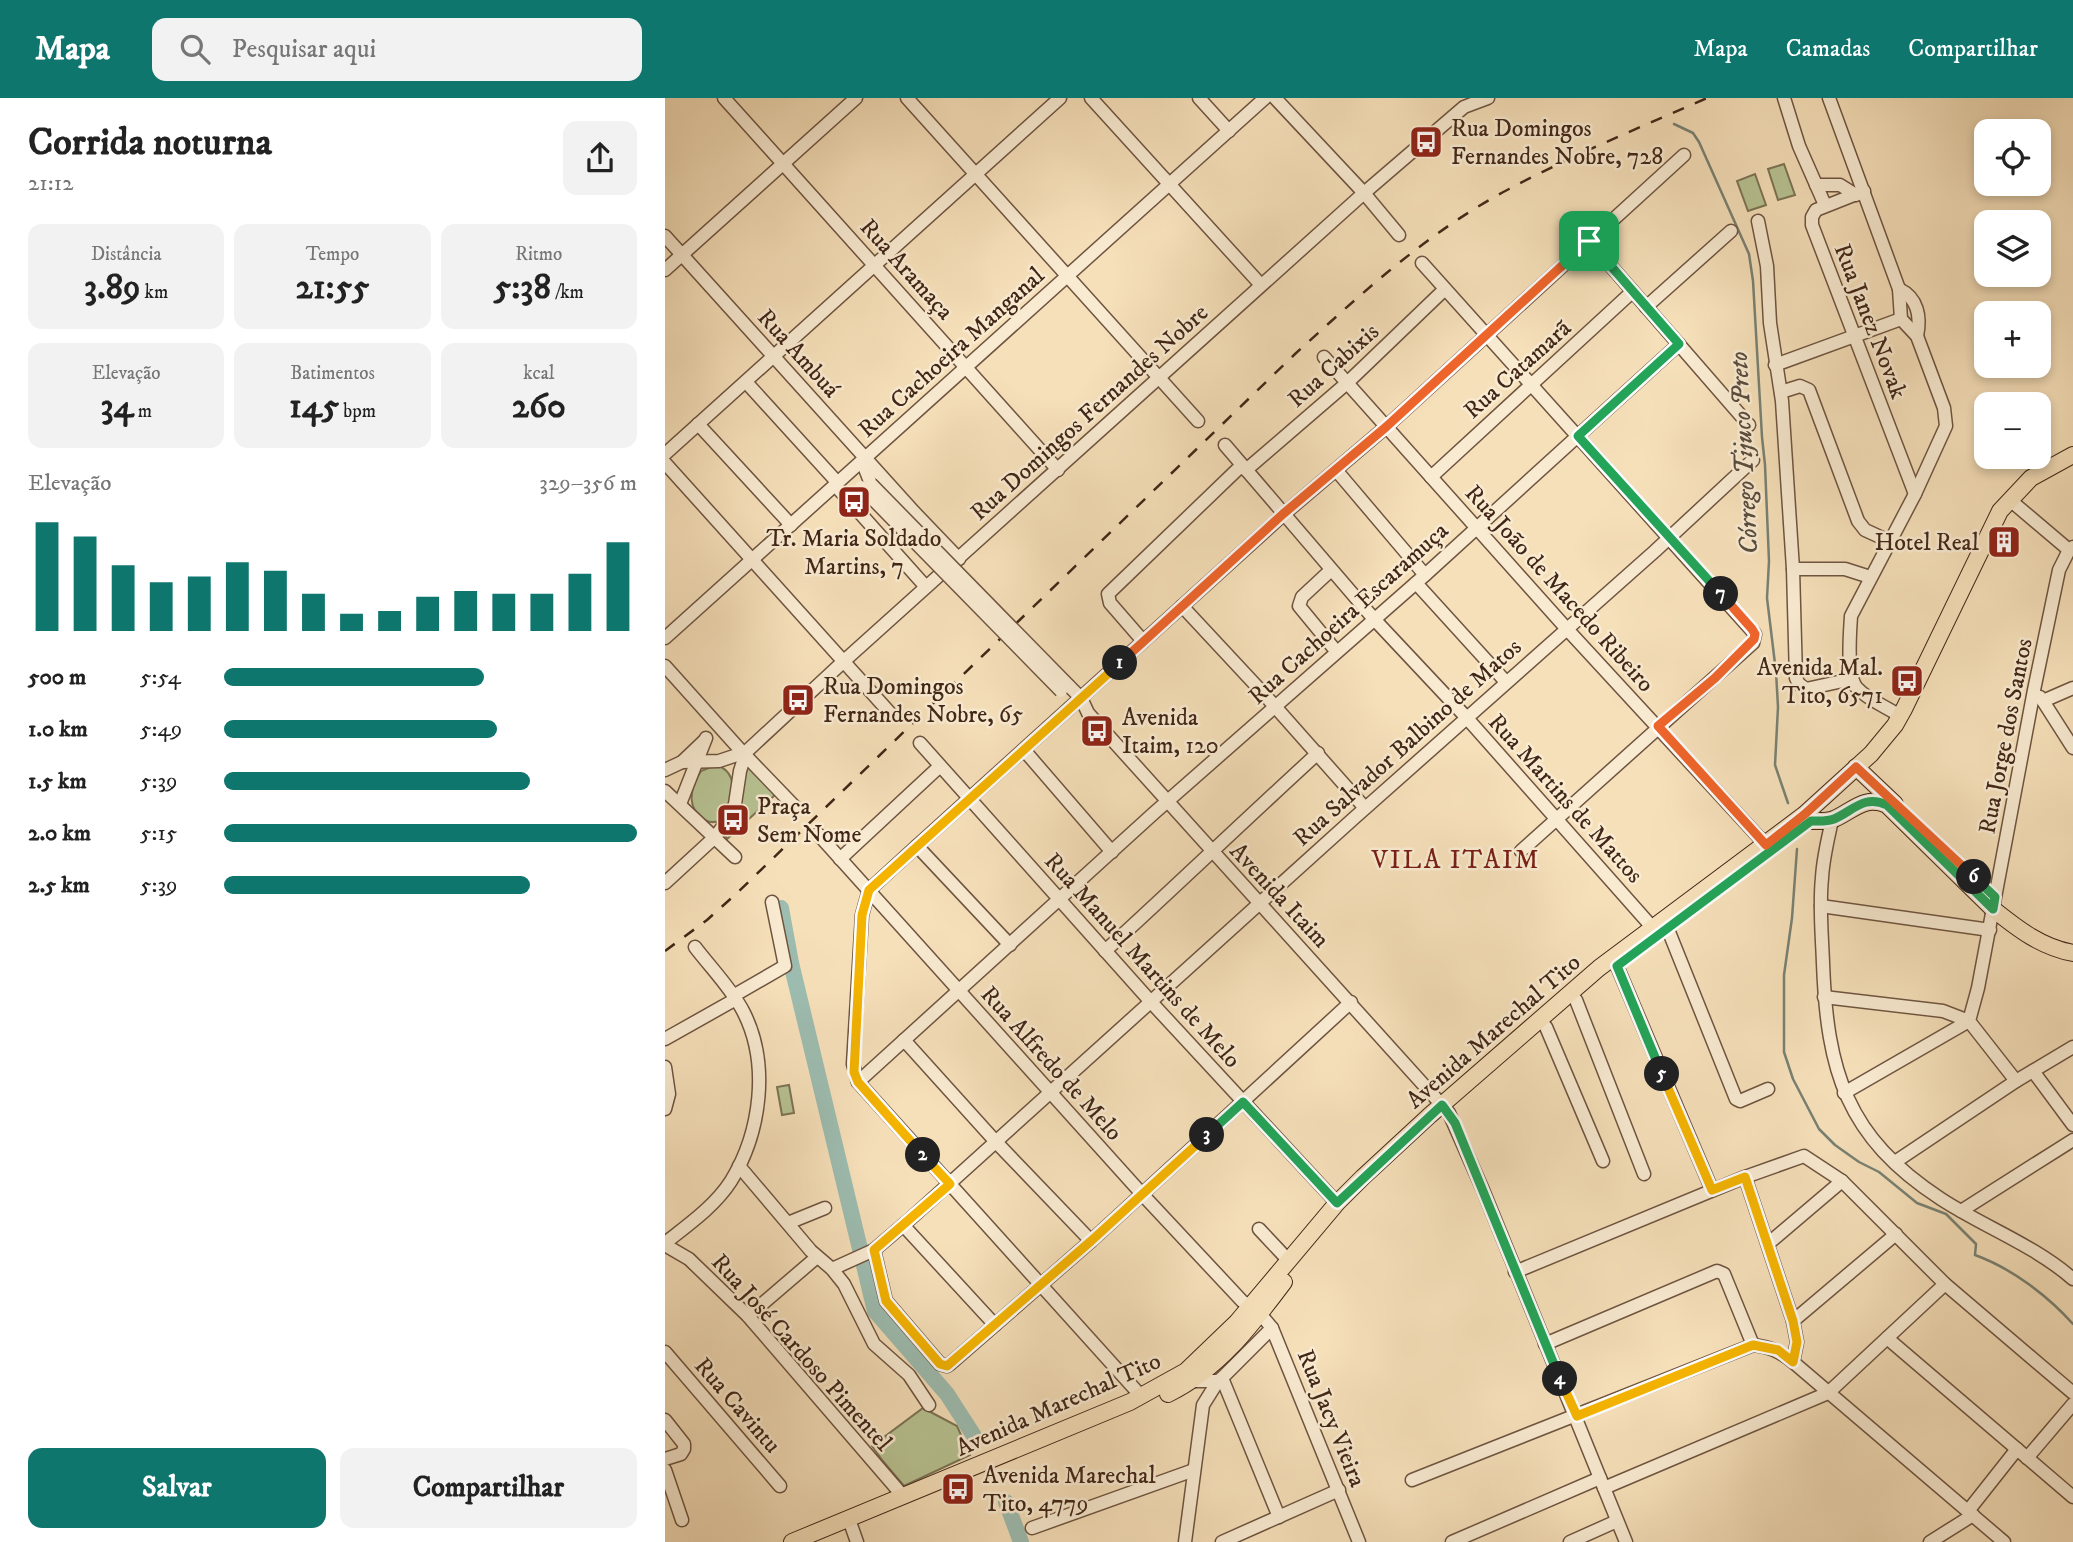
<!DOCTYPE html>
<html lang="pt">
<head>
<meta charset="utf-8">
<style>
	:root { --surface:#fff; --page:#f2f2f2; --text:#222; --muted:#767676; --accent:#0f766e }
	body { margin:0; font-family:"IM FELL DW Pica",serif; background:var(--page); color:var(--text); height:100vh; display:flex; flex-direction:column; font-size:26px; white-space:nowrap }
	* { box-sizing:border-box; margin:0 }
	p { font-size:23px; color:var(--muted) }
	.icon { flex:none; width:38px; height:38px; fill:none; stroke:currentColor; stroke-width:2; stroke-linecap:round; stroke-linejoin:round }
	.map { position:relative; flex:1; overflow:hidden }
	.details { display:flex; flex-direction:column; background:var(--surface); width:665px }
	.details>* { flex:none }
	.controls { position:absolute; left:1309px; top:21px; display:grid; gap:14px }
	.controls a { display:grid; place-items:center; width:77px; height:77px; border-radius:14px; background:var(--surface); box-shadow:0 4px 10px #0003; font-size:35px }
	.pin { position:absolute; display:grid; place-items:center; width:60px; height:60px; color:#fff; margin:-30px; border-radius:14px; box-shadow:0 4px 10px #0006 }
	.km { position:absolute; width:35px; height:35px; margin:-18px; border-radius:50%; background:#222; color:#fff; font-size:19px; line-height:35px; text-align:center }
	.round { display:grid; place-items:center; flex:none; width:74px; height:74px; border-radius:14px; background:var(--page) }
	.overview { display:flex; align-items:center; justify-content:space-between; height:119px; padding:0 28px }
	h1 { font-size:38px; font-weight:700; line-height:52px }
	.metrics { display:grid; grid-template-columns:repeat(3,1fr); gap:10px; height:119px; padding:7px 28px }
	.metrics div { display:grid; align-content:center; border-radius:14px; background:var(--page); text-align:center }
	.metrics b { font-size:35px; font-weight:700 }
	.metrics small { font-size:19px; font-weight:400 }
	.metrics p { font-size:19px }
	.chart { height:196px; padding:14px 28px }
	.chart p { display:flex; justify-content:space-between }
	.chart svg { width:100%; height:126px; margin-top:7px; stroke:var(--accent); stroke-width:6 }
	.button { display:flex; gap:14px; margin-top:auto; padding:14px 28px }
	.button a { flex:1; height:80px; border-radius:14px; background:var(--accent); color:#fff; font-size:28px; font-weight:700; line-height:80px; text-align:center }
	.button a+a { background:var(--page); color:var(--text) }
	ul { padding:0 28px; list-style:none; font-size:23px }
	li { display:grid; grid-template-columns:112px 84px 1fr; align-items:center; height:52px }
	li i { height:18px; border-radius:9px; background:var(--accent) }
	header { display:flex; align-items:center; gap:42px; box-sizing:border-box; height:98px; padding:0 35px; background:var(--accent); color:#fff }
	header strong { font-size:33px }
	nav { display:flex; gap:38px; margin-inline-start:auto; font-size:24px }
	.search { width:490px; height:63px; background:var(--page); display:flex; align-items:center; gap:18px; box-sizing:border-box; padding:0 24px; border-radius:14px; color:var(--muted); font-size:26px }
	main { display:flex; flex:1; min-height:0 }
	.map>svg:first-child { display:block }
	.green { fill:#b8c393; stroke:#7c7455; stroke-width:2 }
	.lines { fill:none; stroke-linecap:round; stroke-linejoin:round }
	.stream { stroke:#788173; stroke-width:2.5 }
	.river { stroke:#9dbdb1; stroke-width:16 }
	.minor-casing { stroke:#6e5440; stroke-width:15 }
	.major-casing { stroke:#412617; stroke-width:18 }
	.minor { stroke:#f9ebd2; stroke-width:12 }
	.major { stroke:#f6e0ba; stroke-width:16 }
	.rail { stroke:#412617; stroke-width:2.5; stroke-dasharray:12 12; stroke-linecap:butt }
	.minor-bridge-casing { stroke:#6e5440; stroke-width:15; stroke-linecap:butt }
	.minor-bridge { stroke:#f9ebd2; stroke-width:12 }
	.split-1-casing { stroke:#fff; stroke-width:14 }
	.split-2-casing { stroke:#fff; stroke-width:14 }
	.split-3-casing { stroke:#fff; stroke-width:14 }
	.split-4-casing { stroke:#fff; stroke-width:14 }
	.split-5-casing { stroke:#fff; stroke-width:14 }
	.split-6-casing { stroke:#fff; stroke-width:14 }
	.split-7-casing { stroke:#fff; stroke-width:14 }
	.split-8-casing { stroke:#fff; stroke-width:14 }
	.split-1 { stroke:#f0652b; stroke-width:9 }
	.split-2 { stroke:#f5b400; stroke-width:9 }
	.split-3 { stroke:#f5b400; stroke-width:9 }
	.split-4 { stroke:#22a559; stroke-width:9 }
	.split-5 { stroke:#f5b400; stroke-width:9 }
	.split-6 { stroke:#22a559; stroke-width:9 }
	.split-7 { stroke:#f0652b; stroke-width:9 }
	.split-8 { stroke:#22a559; stroke-width:9 }
	.labels { text-anchor:middle; stroke-width:5; stroke-linejoin:round; paint-order:stroke }
	.poi-label { font-size:24px; fill:#412617; stroke:#f9ebd2; text-anchor:start }
	.street-label { font-size:24px; fill:#412617; stroke:#f9ebd2 }
	.water-label { font-size:26px; font-style:italic; fill:#584c3e; stroke:#f9ebd2 }
	.neighbourhood-label { font-size:26px; letter-spacing:2px; fill:#7a1f14; stroke:#f9ebd2 }
</style>
</head>
<body>
<header>
<strong>Mapa</strong>
<div class="search"><svg class="icon" aria-label="search" viewBox="0 0 24 24"><circle cx="10" cy="10" r="6"/><path d="M15 15l6 6"/></svg>Pesquisar aqui</div>
<nav><a>Mapa</a><a>Camadas</a><a>Compartilhar</a></nav>
</header>
<main>
<section class="details">
<div class="overview"><div><h1>Corrida noturna</h1><p>21:12</p></div><a class="round"><svg class="icon" aria-label="share" viewBox="0 0 24 24"><path d="M12 15V3M7 8l5-5 5 5M5 13v7h14v-7"/></svg></a></div>
<div class="metrics">
<div><p>Distância</p><b>3.89<small> km</small></b></div>
<div><p>Tempo</p><b>21:55</b></div>
<div><p>Ritmo</p><b>5:38<small> /km</small></b></div>
</div>
<div class="metrics">
<div><p>Elevação</p><b>34<small> m</small></b></div>
<div><p>Batimentos</p><b>145<small> bpm</small></b></div>
<div><p>kcal</p><b>260</b></div>
</div>
<div class="chart"><p><span>Elevação</span>329–356 m</p>
<svg viewBox="0 0 160 44" preserveAspectRatio="none"><path d="M5 44V6M15 44V11M25 44V21M35 44V27M45 44V25M55 44V20M65 44V23M75 44V31M85 44V38M95 44V37M105 44V32M115 44V30M125 44V31M135 44V31M145 44V24M155 44V13"/></svg>
</div>
<ul>
<li><b>500 m</b>5:54<i style="width:63%"></i></li>
<li><b>1.0 km</b>5:49<i style="width:66%"></i></li>
<li><b>1.5 km</b>5:39<i style="width:74%"></i></li>
<li><b>2.0 km</b>5:15<i style="width:100%"></i></li>
<li><b>2.5 km</b>5:39<i style="width:74%"></i></li>
</ul>
<div class="button"><a>Salvar</a><a>Compartilhar</a></div>
</section>
<div class="map">
<svg width="1408" height="1444" viewBox="0 0 1408 1444">
	<rect width="100%" height="100%" fill="#f6e0ba"/>
	<filter id="stains"><feTurbulence type="fractalNoise" baseFrequency=".00286" numOctaves="4"/><feColorMatrix values="0 0 0 0 .2 0 0 0 0 .09 0 0 0 0 .02 0 0 0 .5 -.17"/></filter>
	<radialGradient id="worn" r=".72"><stop offset=".6" stop-color="#630" stop-opacity="0"/><stop offset="1" stop-color="#630" stop-opacity=".3"/></radialGradient>
	<g class="green">
		<polygon points="1119,66 1130,97 1113,102 1103,71"/>
		<polygon points="1090,76 1101,107 1083,113 1072,83"/>
		<path d="M51,667C77,675 67,706 57,722C39,730 24,712 27,694C28,687 32,679 36,673Z"/>
		<polygon points="84,668 111,696 62,741 60,737 68,725 81,670"/>
		<polygon points="124,987 129,1015 117,1017 112,989"/>
		<polygon points="258,1310 292,1328 305,1357 239,1388 217,1362 207,1348"/>
	</g>
	<g class="lines">
		<g class="stream">
			<polyline points="1009,26 1028,35 1034,44 1084,156 1088,183 1097,339 1100,367 1104,463 1102,500 1111,574 1113,609 1110,667 1123,705"/>
			<path d="M1132,751L1127,820L1119,877V954L1128,981L1154,1031L1170,1047L1194,1064L1214,1074L1252,1105L1281,1116L1311,1146L1310,1157C1346,1170 1382,1197 1408,1226"/>
		</g>
		<g class="river">
			<polyline points="116,810 126,865 210,1213 282,1296 311,1341"/>
			<polyline points="341,1404 356,1444"/>
		</g>
		<defs>
			<g id="minor">
				<polyline points="59,0 393,372"/>
				<polyline points="242,0 533,323"/>
				<polyline points="426,0 596,187"/>
				<polyline points="534,0 564,33"/>
				<polyline points="610,0 699,95 734,137"/>
				<polyline points="1119,0 1134,48 1160,107"/>
				<path d="M1164,0L1234,191L1236,221L1252,238L1279,310L1281,328L1250,396L1186,518C1185,535 1181,578 1192,590C1203,602 1222,609 1235,618"/>
				<polyline points="1151,87 1175,87 1191,97"/>
				<polyline points="1199,93 1151,112 1147,119 1147,127 1250,396"/>
				<polyline points="1093,123 1102,168 1105,225 1117,303 1128,471 1131,580 1134,586 1141,591 1187,581"/>
				<polyline points="0,138 249,414 294,461"/>
				<polyline points="924,143 1084,327"/>
				<polyline points="757,165 1090,536 1088,545 856,753"/>
				<polyline points="0,172 191,0"/>
				<path d="M1234,191C1253,200 1256,219 1252,238"/>
				<polyline points="981,209 1066,133"/>
				<polyline points="659,259 901,530 1101,747"/>
				<polyline points="1110,267 1236,221"/>
				<polyline points="81,284 172,384"/>
				<polyline points="1116,294 1135,288 1144,292 1193,423 1200,432 1224,443"/>
				<polyline points="33,326 126,427"/>
				<polyline points="560,347 709,521 801,619 987,829"/>
				<polyline points="0,356 395,0"/>
				<polyline points="197,363 206,386"/>
				<polyline points="0,365 225,615"/>
				<polyline points="581,372 682,285 780,191"/>
				<polyline points="671,372 760,477"/>
				<polyline points="766,379 967,194"/>
				<polyline points="170,387 261,489"/>
				<polyline points="1345,402 1404,452"/>
				<polyline points="1128,471 1180,471 1205,479"/>
				<polyline points="666,472 637,499 634,508 671,553"/>
				<polyline points="751,485 841,584"/>
				<polyline points="517,508 598,595 700,710"/>
				<polyline points="0,540 600,0"/>
				<polyline points="478,543 445,505 443,496 577,367"/>
				<polyline points="0,568 78,655 130,709"/>
				<polyline points="404,588 416,600 423,615 784,1015 818,1092 961,1444"/>
				<polyline points="1375,599 1378,603 1408,590"/>
				<polyline points="1378,603 1408,650"/>
				<polyline points="255,645 486,904 672,1105"/>
				<polyline points="359,652 447,754"/>
				<polyline points="17,664 54,663 81,654 179,563 699,95 799,9 823,0"/>
				<polyline points="0,672 17,664 39,643"/>
				<polyline points="0,693 70,759"/>
				<polyline points="15,706 41,640"/>
				<path d="M1167,722C1163,741 1158,760 1157,780C1154,808 1157,837 1158,865C1162,973 1181,1039 1276,1101C1319,1129 1369,1147 1408,1181"/>
				<polyline points="153,736 477,1096 577,1203 597,1218 607,1230 694,1444"/>
				<polyline points="252,748 345,847"/>
				<polyline points="175,761 275,668"/>
				<polyline points="0,785 50,739 65,719 70,706 75,673 81,654"/>
				<polyline points="1156,808 1325,832"/>
				<polyline points="1002,829 1071,1001 1075,1003 1103,991"/>
				<path d="M440,853C512,787 581,721 653,655"/>
				<polyline points="952,868 1047,1092"/>
				<polyline points="68,898 120,868 107,804"/>
				<polyline points="1159,899 1278,913 1304,923"/>
				<polyline points="911,902 979,1076"/>
				<polyline points="881,929 938,1063"/>
				<polyline points="0,941 71,901"/>
				<polyline points="239,942 331,1044 426,1143"/>
				<polyline points="0,969 4,996 0,1011"/>
				<polyline points="1368,973 1408,1027"/>
				<polyline points="1351,983 1304,923 1313,890 1369,592 1394,472 1404,452 1408,449"/>
				<polyline points="193,984 489,715 760,477 1014,246"/>
				<polyline points="1179,995 1304,923"/>
				<polyline points="1230,1064 1351,983 1408,949"/>
				<polyline points="74,1068 146,1153 167,1171 179,1186 209,1246 244,1277 264,1307"/>
				<polyline points="1080,1079 1128,1223 1132,1244 1128,1264"/>
				<polyline points="1296,1113 1408,1042"/>
				<polyline points="123,1125 160,1110"/>
				<polyline points="238,1127 330,1227"/>
				<polyline points="594,1131 624,1163"/>
				<path d="M0,1145C23,1127 50,1108 66,1083C96,1034 105,965 78,913C66,890 46,870 30,849"/>
				<polyline points="1104,1145 1177,1083"/>
				<polyline points="0,1147 24,1161 83,1218 238,1398"/>
				<polyline points="209,1152 221,1203 275,1266 282,1268 285,1266 426,1143 686,904"/>
				<polyline points="167,1171 209,1152 243,1123 688,721 990,453 1088,362"/>
				<polyline points="850,1174 1080,1079 1139,1058 1177,1083 1280,1186 1408,1295"/>
				<polyline points="83,1218 152,1159"/>
				<polyline points="1128,1223 1231,1136"/>
				<polyline points="1222,1240 1408,1399"/>
				<polyline points="880,1246 1052,1173 1059,1176 1088,1247"/>
				<polyline points="0,1254 115,1388"/>
				<polyline points="557,1280 614,1419"/>
				<polyline points="527,1283 553,1283 557,1280 607,1230"/>
				<polyline points="476,1298 193,984 188,966 197,817 204,792 252,748 619,416 721,329 1019,57"/>
				<polyline points="0,1322 19,1346 19,1351 16,1356 0,1361"/>
				<polyline points="1362,1360 1408,1306"/>
				<polyline points="0,1372 17,1422"/>
				<path d="M747,1382L1088,1247C1105,1249 1114,1253 1128,1264L1339,1444"/>
				<polyline points="939,1390 1163,1295 1280,1186"/>
				<polyline points="1303,1413 1352,1351"/>
				<polyline points="186,1427 192,1444"/>
				<polyline points="367,1430 529,1372"/>
				<polyline points="520,1444 538,1307 553,1283"/>
				<polyline points="557,1444 674,1392"/>
				<polyline points="787,1444 935,1380"/>
				<polyline points="905,1444 952,1423"/>
				<polyline points="1265,1444 1308,1417"/>
			</g>
			<g id="major">
				<polyline points="1191,669 1230,706"/>
				<path d="M1146,723C1154,723 1161,724 1169,721C1188,713 1199,697 1222,707L1328,811C1353,831 1376,849 1408,855"/>
				<path d="M503,1296C554,1271 586,1228 619,1184"/>
				<polyline points="127,1444 465,1304 521,1273 572,1224 672,1105 698,1079 764,1018 934,870 1140,716 1206,656 1230,627 1239,611 1335,413 1366,380 1408,357"/>
			</g>
		</defs>
		<use href="#minor" class="minor-casing"/>
		<use href="#major" class="major-casing"/>
		<use href="#minor" class="minor"/>
		<use href="#major" class="major"/>
		<path class="rail" d="M0,853L42,822L71,796L630,256C696,196 764,133 844,91C908,57 976,29 1042,0"/>
		<defs>
			<g id="minor-bridge">
				<polyline points="206,386 404,588"/>
				<polyline points="196,389 396,593"/>
			</g>
		</defs>
		<use href="#minor-bridge" class="minor-bridge-casing"/>
		<use href="#minor-bridge" class="minor-bridge"/>
	</g>
	<g class="lines">
		<defs>
			<polyline id="split-1" points="455,565 618,416 721,329 924,143"/>
			<polyline id="split-2" points="258,1057 193,984 189,974 197,817 204,792 455,565"/>
			<polyline id="split-3" points="258,1057 285,1086 209,1152 221,1203 275,1266 282,1268 426,1143 542,1037"/>
			<polyline id="split-4" points="542,1037 578,1004 672,1105 777,1007 790,1025 895,1281"/>
			<polyline id="split-5" points="895,1281 912,1318 1088,1247 1113,1252 1128,1264 1132,1244 1128,1223 1080,1079 1047,1092 997,976"/>
			<path id="split-6" d="M997,976L952,868L1146,723C1154,723 1161,724 1169,721C1188,713 1199,696 1222,707L1328,811L1330,799L1309,779"/>
			<polyline id="split-7" points="1056,496 1087,531 1090,536 1089,541 1050,580 993,628 1101,747 1140,716 1191,669 1309,779"/>
			<polyline id="split-8" points="924,143 1014,246 913,338 1056,496"/>
		</defs>
		<use href="#split-1" class="split-1-casing"/>
		<use href="#split-2" class="split-2-casing"/>
		<use href="#split-3" class="split-3-casing"/>
		<use href="#split-4" class="split-4-casing"/>
		<use href="#split-5" class="split-5-casing"/>
		<use href="#split-6" class="split-6-casing"/>
		<use href="#split-7" class="split-7-casing"/>
		<use href="#split-8" class="split-8-casing"/>
		<use href="#split-1" class="split-1"/>
		<use href="#split-2" class="split-2"/>
		<use href="#split-3" class="split-3"/>
		<use href="#split-4" class="split-4"/>
		<use href="#split-5" class="split-5"/>
		<use href="#split-6" class="split-6"/>
		<use href="#split-7" class="split-7"/>
		<use href="#split-8" class="split-8"/>
	</g>
	<defs>
		<symbol id="bus-square" viewBox="-11 -11 22 22"><rect x="-9" y="-9" width="18" height="18" rx="4" fill="#8f2418" stroke="#f9ebd2"/><path d="M-5-6H5V4H4V6H2V4H-2V6H-4V4H-5ZM-3.5-4V0h7V-4ZM-3.5 1.2v1.5H-2V1.2ZM2 1.2v1.5H3.5V1.2Z" fill="#fff"/></symbol>
		<symbol id="building-square" viewBox="-11 -11 22 22"><rect x="-9" y="-9" width="18" height="18" rx="4" fill="#8f2418" stroke="#f9ebd2"/><path d="M-4-6H4V6H1V3H-1V6H-4ZM-2.5-4.3h1.7v1.8h-1.7ZM.8-4.3h1.7v1.8H.8ZM-2.5-1h1.7V.8h-1.7ZM.8-1h1.7V.8H.8Z" fill="#fff"/></symbol>
	</defs>
	<g fill-rule="evenodd">
		<use href="#bus-square" x="742" y="25" width="38" height="38"/>
		<use href="#bus-square" x="170" y="385" width="38" height="38"/>
		<use href="#building-square" x="1320" y="425" width="38" height="38"/>
		<use href="#bus-square" x="1223" y="564" width="38" height="38"/>
		<use href="#bus-square" x="114" y="583" width="38" height="38"/>
		<use href="#bus-square" x="413" y="614" width="38" height="38"/>
		<use href="#bus-square" x="49" y="703" width="38" height="38"/>
		<use href="#bus-square" x="274" y="1372" width="38" height="38"/>
	</g>
	<g class="labels">
		<g class="poi-label">
			<text x="786" y="38">Rua Domingos<tspan x="786" dy="28">Fernandes Nobre, 728</tspan></text>
			<text x="189" y="448" text-anchor="middle">Tr. Maria Soldado<tspan x="189" dy="28">Martins, 7</tspan></text>
			<text x="1314" y="452" text-anchor="end">Hotel Real</text>
			<text x="1218" y="577" text-anchor="end">Avenida Mal.<tspan x="1218" dy="28">Tito, 6571</tspan></text>
			<text x="158" y="596">Rua Domingos<tspan x="158" dy="28">Fernandes Nobre, 65</tspan></text>
			<text x="457" y="627">Avenida<tspan x="457" dy="28">Itaim, 120</tspan></text>
			<text x="92" y="716">Praça<tspan x="92" dy="28">Sem Nome</tspan></text>
			<text x="318" y="1385">Avenida Marechal<tspan x="318" dy="28">Tito, 4779</tspan></text>
		</g>
		<g class="street-label">
			<text transform="translate(242 171) rotate(48)" y="8">Rua Aramaça</text>
			<text transform="translate(1206 223) rotate(69)" y="8">Rua Janez Novak</text>
			<text transform="translate(286 254) rotate(-42)" y="8">Rua Cachoeira Manganal</text>
			<text transform="translate(134 255) rotate(48)" y="8">Rua Ambuá</text>
			<text transform="translate(668 267) rotate(-42)" y="8">Rua Cabixis</text>
			<text transform="translate(852 271) rotate(-42)" y="8">Rua Catamarã</text>
			<text transform="translate(424 314) rotate(-42)" y="8">Rua Domingos Fernandes Nobre</text>
			<text transform="translate(895 490) rotate(48)" y="8">Rua João de Macedo Ribeiro</text>
			<text transform="translate(683 515) rotate(-42)" y="8">Rua Cachoeira Escaramuça</text>
			<text transform="translate(1340 638) rotate(-79)" y="8">Rua Jorge dos Santos</text>
			<text transform="translate(742 644) rotate(-42)" y="8">Rua Salvador Balbino de Matos</text>
			<text transform="translate(901 700) rotate(48)" y="8">Rua Martins de Mattos</text>
			<text transform="translate(615 797) rotate(47)" y="8">Avenida Itaim</text>
			<text transform="translate(478 862) rotate(48)" y="8">Rua Manuel Martins de Melo</text>
			<text transform="translate(828 933) rotate(-41)" y="8">Avenida Marechal Tito</text>
			<text transform="translate(387 965) rotate(48)" y="8">Rua Alfredo de Melo</text>
			<text transform="translate(137 1254) rotate(48)" y="8">Rua José Cardoso Pimentel</text>
			<text transform="translate(393 1306) rotate(-24)" y="8">Avenida Marechal Tito</text>
			<text transform="translate(73 1307) rotate(49)" y="8">Rua Cavintu</text>
			<text transform="translate(667 1320) rotate(68)" y="8">Rua Jacy Vieira</text>
		</g>
		<g class="water-label">
			<text transform="translate(1078 355) rotate(-93)" y="9">Córrego Tijuco Preto</text>
		</g>
		<g class="neighbourhood-label">
			<text x="791" y="770">VILA ITAIM</text>
		</g>
	</g>
	<rect width="100%" height="100%" filter="url(#stains)"/>
	<rect width="100%" height="100%" fill="url(#worn)"/>
</svg>
<div class="controls">
<a><svg class="icon" aria-label="locate" viewBox="0 0 24 24"><circle cx="12" cy="12" r="6"/><path d="M12 2v4M12 18v4M2 12h4M18 12h4"/></svg></a>
<a><svg class="icon" aria-label="layers" viewBox="0 0 24 24"><path d="M12 4l9 5-9 5-9-5zM3 14l9 5 9-5"/></svg></a>
<a>+</a>
<a>−</a>
</div>
<div class="pin" style="left:924px;top:143px;background:#1e9e55"><svg class="icon" aria-label="arrive" viewBox="0 0 24 24"><path d="M6 21V4h12l-3 4 3 4H6"/></svg></div>
<b class="km" style="left:455px;top:565px">1</b>
<b class="km" style="left:258px;top:1057px">2</b>
<b class="km" style="left:542px;top:1037px">3</b>
<b class="km" style="left:895px;top:1281px">4</b>
<b class="km" style="left:997px;top:976px">5</b>
<b class="km" style="left:1309px;top:779px">6</b>
<b class="km" style="left:1056px;top:496px">7</b>
</div>
</main>
</body>
</html>
